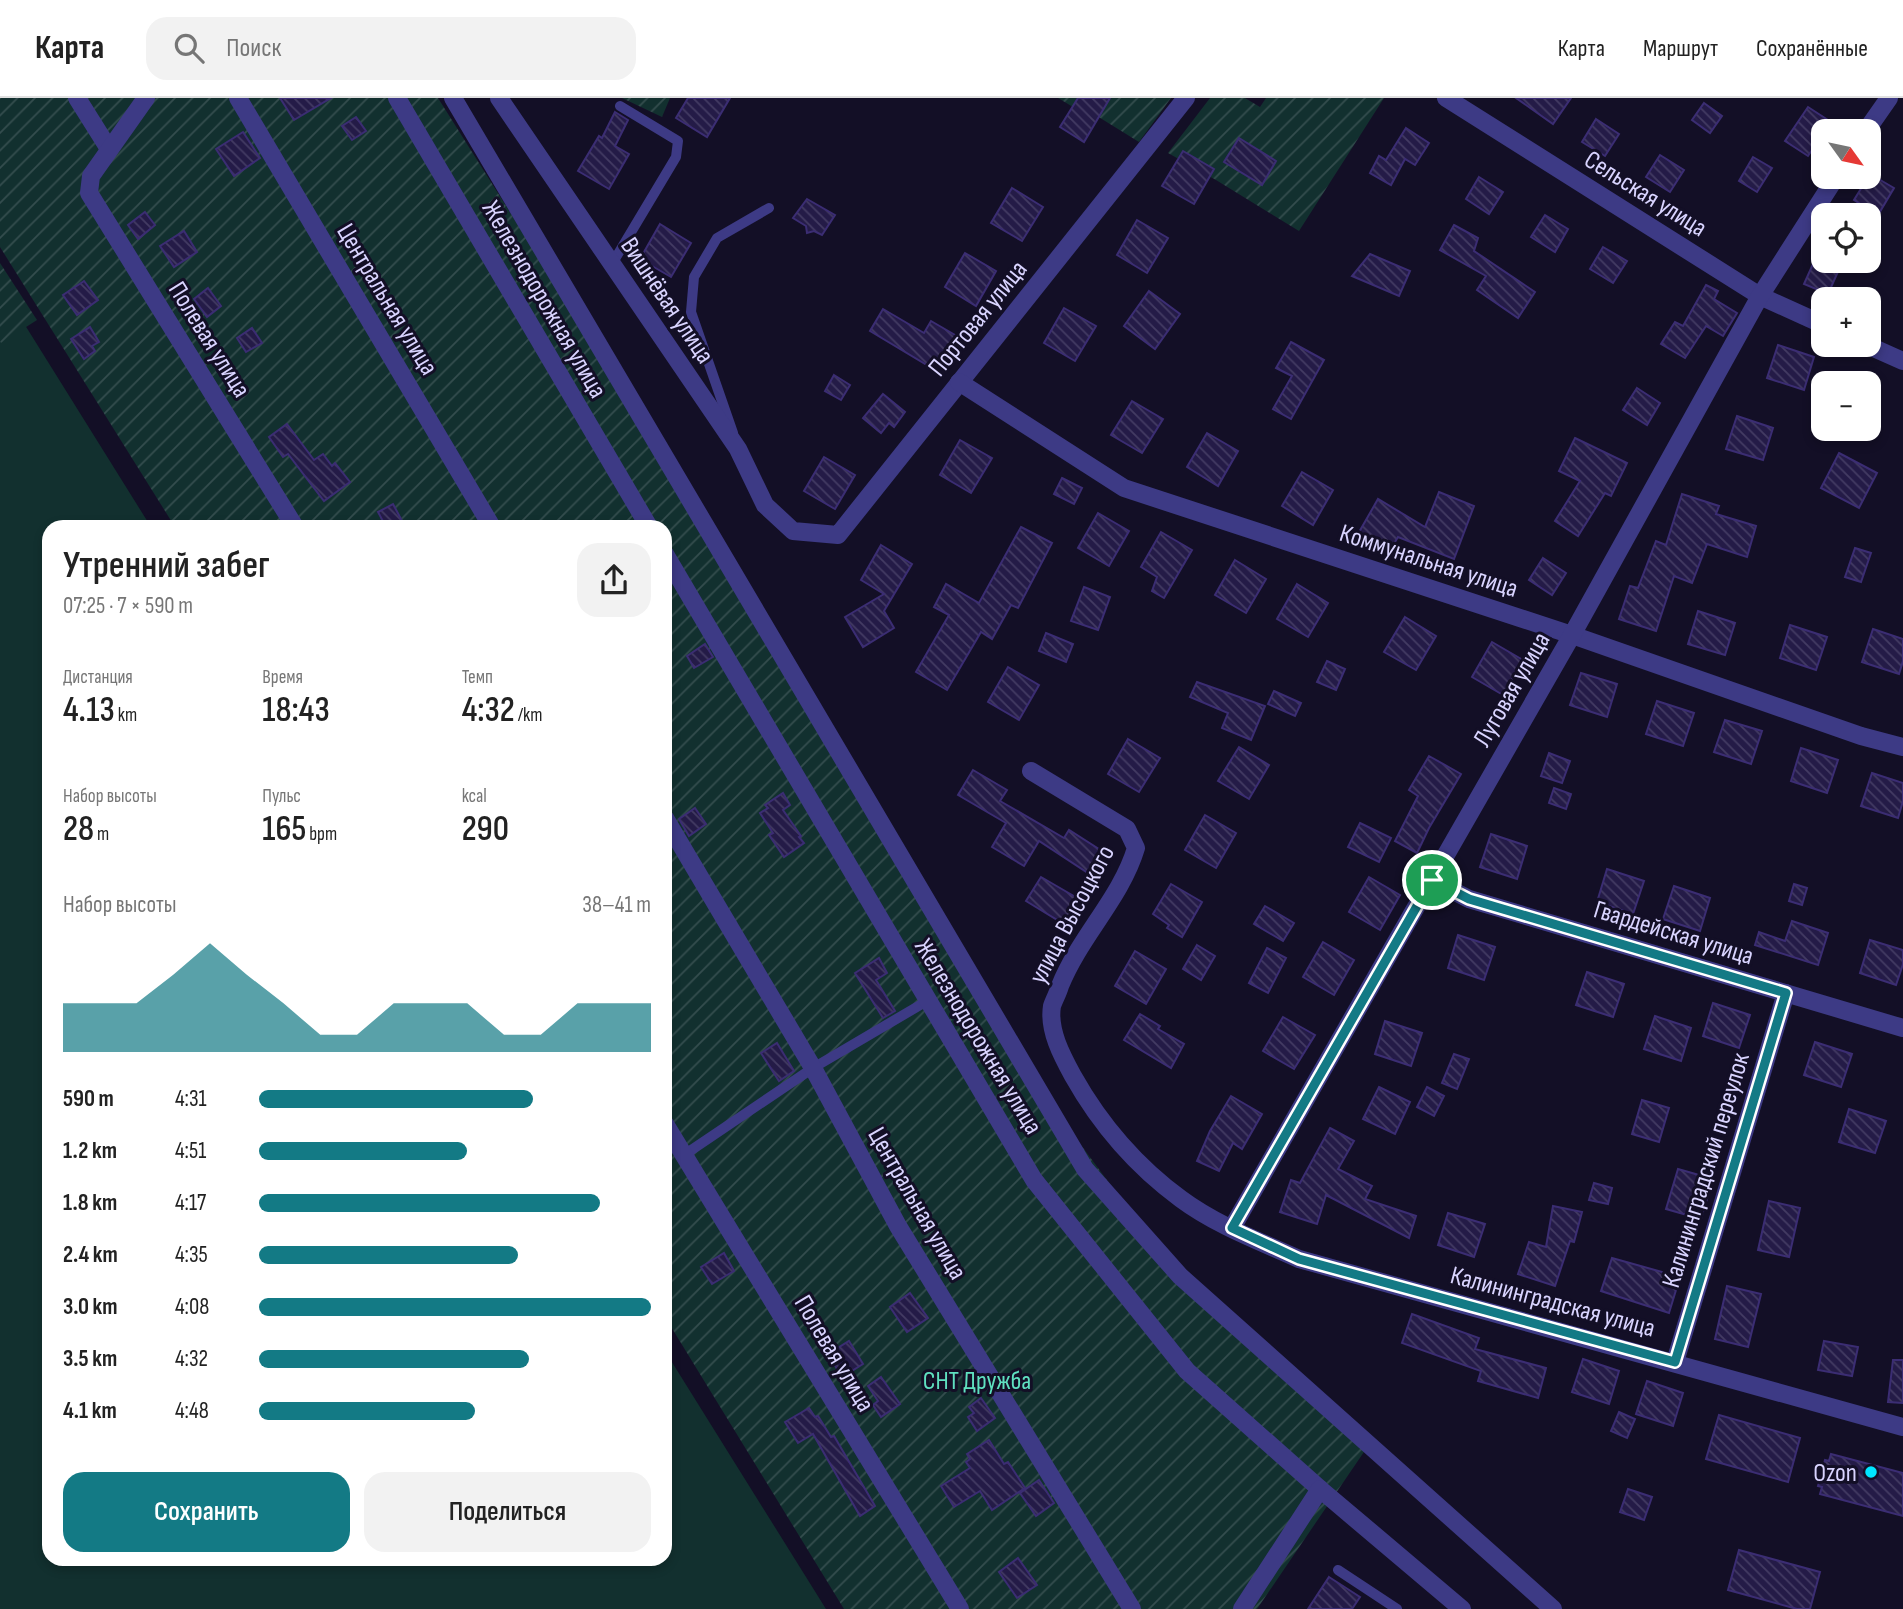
<!DOCTYPE html>
<html lang="ru">
<head>
<meta charset="utf-8">
<style>
	:root { --surface:#fff; --page:#f2f2f2; --text:#222; --muted:#767676; --line:#e0e0e0; --accent:#137a85 }
	body { margin:0; font-family:"Sofia Sans Condensed",sans-serif; background:var(--page); color:var(--text); height:100vh; display:flex; flex-direction:column; font-size:26px; white-space:nowrap }
	* { box-sizing:border-box; margin:0 }
	p { font-size:23px; color:var(--muted) }
	.icon { flex:none; width:38px; height:38px; fill:none; stroke:currentColor; stroke-width:2; stroke-linecap:round; stroke-linejoin:round }
	.map { position:relative; flex:1; overflow:hidden }
	.details { position:absolute; left:42px; top:422px; width:630px; height:1046px; display:flex; flex-direction:column; background:var(--surface); border-radius:21px; box-shadow:0 4px 10px #0003 }
	.details>* { flex:none }
	.needle { width:46px; rotate:123deg }
	.fabs { position:absolute; left:1811px; top:21px; display:grid; gap:14px }
	.fabs a { display:grid; place-items:center; width:70px; height:70px; border-radius:14px; background:var(--surface); box-shadow:0 4px 10px #0003; font-size:35px }
	.pin { position:absolute; display:grid; place-items:center; width:60px; height:60px; color:#fff; margin:-30px; border:4px solid #fff; border-radius:50%; box-shadow:0 2px 7px #0007 }
	.round { display:grid; place-items:center; flex:none; width:74px; height:74px; border-radius:21px; background:var(--page) }
	.overview { display:flex; align-items:center; justify-content:space-between; height:119px; padding:0 21px }
	h1 { font-size:38px; font-weight:600; line-height:52px }
	.metrics { display:grid; grid-template-columns:repeat(3,1fr); gap:10px; height:119px; padding:7px 21px }
	.metrics div { display:grid; align-content:center }
	.metrics b { font-size:35px; font-weight:600 }
	.metrics small { font-size:19px; font-weight:400 }
	.metrics p { font-size:19px }
	.chart { height:196px; padding:14px 21px }
	.chart p { display:flex; justify-content:space-between }
	.chart svg { width:100%; height:126px; margin-top:7px; fill:var(--accent); opacity:.7 }
	.cta { display:flex; gap:14px; margin-top:auto; padding:14px 21px }
	.cta a { flex:1; height:80px; border-radius:21px; background:var(--accent); color:#fff; font-size:28px; font-weight:600; line-height:80px; text-align:center }
	.cta a+a { background:var(--page); color:var(--text) }
	ul { padding:0 21px; list-style:none; font-size:23px }
	li { display:grid; grid-template-columns:112px 84px 1fr; align-items:center; height:52px }
	li i { height:18px; border-radius:9px; background:var(--accent) }
	header { display:flex; align-items:center; gap:42px; box-sizing:border-box; height:98px; padding:0 35px; background:var(--surface); border-bottom:2px solid var(--line) }
	header strong { font-size:33px }
	nav { display:flex; gap:38px; margin-inline-start:auto; font-size:24px }
	.search { width:490px; height:63px; background:var(--page); display:flex; align-items:center; gap:18px; box-sizing:border-box; padding:0 24px; border-radius:21px; color:var(--muted); font-size:26px }
	.map>svg:first-child { display:block }
	.grass { fill:#12302f }
	.garden { fill:url(#garden-furrows) }
	.building { fill:url(#building-back-hatch); stroke:#3b2d73; stroke-width:2 }
	.lines { fill:none; stroke-linecap:round; stroke-linejoin:round }
	.service { stroke:#3d3a85; stroke-width:10 }
	.minor { stroke:#3d3a85; stroke-width:18 }
	.route-casing { stroke:#fff; stroke-width:14 }
	.route { stroke:#137a85; stroke-width:9 }
	.poi-dot { fill:#00e5ff; stroke:#130f26; stroke-width:2.5 }
	.labels { text-anchor:middle; stroke-width:6; stroke-linejoin:round; paint-order:stroke }
	.street-label { font-size:26px; fill:#d9d4ff; stroke:#130f26 }
	.park-label { font-size:26px; fill:#5fe0c0; stroke:#130f26 }
	.poi-label { font-size:26px; fill:#d9d4ff; stroke:#130f26; text-anchor:end }
</style>
</head>
<body>
<header>
<strong>Карта</strong>
<div class="search"><svg class="icon" aria-label="search" viewBox="0 0 24 24"><circle cx="10" cy="10" r="6"/><path d="M15 15l6 6"/></svg>Поиск</div>
<nav><a>Карта</a><a>Маршрут</a><a>Сохранённые</a></nav>
</header>
<div class="map">
<svg width="1903" height="1511" viewBox="0 0 1903 1511">
	<defs>
		<pattern id="garden-furrows" width="10" height="10" patternUnits="userSpaceOnUse" patternTransform="scale(1.75)"><rect width="10" height="10" fill="#12302f"/><path d="M-1 1l2-2M0 10L10 0M9 11l2-2" fill="none" stroke="#344d4e"/></pattern>
		<pattern id="building-back-hatch" width="6" height="6" patternUnits="userSpaceOnUse" patternTransform="scale(1.75)"><rect width="6" height="6" fill="#241b47"/><path d="M-1 5l2 2M0 0l6 6M5-1l2 2" fill="none" stroke="#433b63"/></pattern>
	</defs>
	<rect width="100%" height="100%" fill="#130f26"/>
	<polygon class="grass" points="0,187 151,429 49,429 49,1461 665,1461 665,1253 826,1511 0,1511"/>
	<g class="garden">
		<polygon points="0,0 438,0 647,332 1061,1020 1121,1101 1201,1192 1368,1348 1257,1511 844,1511 665,1219 665,429 175,429 0,149"/>
		<polygon points="622,0 670,0 662,19"/>
		<polygon points="1058,0 1171,0 1139,44 1076,5 1073,9"/>
		<polygon points="1210,0 1245,0 1260,9 1266,0 1384,0 1299,133 1216,82 1168,55"/>
		<polygon points="0,165 37,222 1,245 0,243"/>
	</g>
	<g class="building">
		<polygon points="280,0 331,0 294,22"/>
		<polygon points="688,0 730,0 707,39 676,20"/>
		<polygon points="1078,0 1110,0 1084,44 1060,29"/>
		<polygon points="1516,0 1571,0 1553,26"/>
		<polygon points="1704,5 1722,18 1710,35 1692,22"/>
		<polygon points="1808,9 1831,24 1808,58 1785,43"/>
		<polygon points="615,14 628,22 615,48 629,56 609,91 578,73 599,38 602,40"/>
		<polygon points="356,19 366,33 352,42 342,28"/>
		<polygon points="1596,21 1619,36 1605,58 1582,44"/>
		<polygon points="1406,30 1429,45 1415,67 1405,61 1391,87 1370,75 1379,58 1386,62"/>
		<polygon points="243,34 260,60 234,78 216,51"/>
		<polygon points="1239,40 1276,63 1262,87 1224,64"/>
		<polygon points="1183,53 1214,71 1194,106 1162,88"/>
		<polygon points="1660,57 1684,72 1670,94 1646,79"/>
		<polygon points="1753,59 1772,70 1757,94 1739,83"/>
		<polygon points="1870,76 1894,90 1878,117 1854,102"/>
		<polygon points="1479,79 1503,94 1489,116 1466,101"/>
		<polygon points="1012,90 1043,109 1022,143 991,125"/>
		<polygon points="807,101 835,117 822,137 814,133 807,135 806,128 793,120"/>
		<polygon points="145,114 155,127 138,141 128,127"/>
		<polygon points="1545,117 1568,131 1555,154 1531,139"/>
		<polygon points="1137,122 1168,140 1147,175 1117,157"/>
		<polygon points="660,126 691,145 671,179 640,161"/>
		<polygon points="1454,127 1478,140 1474,153 1535,194 1518,220 1477,192 1486,178 1440,152"/>
		<polygon points="184,133 197,154 174,169 160,148"/>
		<polygon points="1603,149 1627,163 1613,185 1590,171"/>
		<polygon points="965,155 996,173 976,208 945,189"/>
		<polygon points="1370,156 1410,173 1399,198 1352,178"/>
		<polygon points="1817,157 1824,160 1824,163 1831,163 1841,167 1828,196 1804,186"/>
		<polygon points="84,183 98,202 77,217 63,197"/>
		<polygon points="1706,187 1718,193 1714,201 1737,215 1723,238 1706,228 1685,260 1661,246 1675,224 1683,228"/>
		<polygon points="208,190 221,208 207,219 194,201"/>
		<polygon points="1149,193 1180,216 1155,251 1124,228"/>
		<polygon points="1064,210 1096,228 1075,263 1044,245"/>
		<polygon points="883,211 924,235 931,223 962,241 942,276 870,233"/>
		<polygon points="90,229 99,244 92,248 95,253 84,261 71,241"/>
		<polygon points="252,230 262,245 246,254 237,240"/>
		<polygon points="1291,244 1324,262 1291,321 1273,311 1292,278 1276,270"/>
		<polygon points="1778,247 1814,259 1804,292 1767,280"/>
		<polygon points="834,277 850,287 841,302 825,293"/>
		<polygon points="1637,290 1660,305 1647,327 1623,312"/>
		<polygon points="883,296 905,314 894,329 889,325 881,335 863,320"/>
		<polygon points="1132,303 1163,321 1142,355 1111,337"/>
		<polygon points="1737,318 1773,330 1763,362 1726,351"/>
		<polygon points="287,326 314,362 323,356 332,368 335,365 350,384 324,403 288,356 283,359 269,339"/>
		<polygon points="1207,335 1238,353 1218,388 1187,369"/>
		<polygon points="1575,340 1627,365 1611,398 1605,395 1578,438 1555,423 1580,383 1559,373"/>
		<polygon points="960,342 992,360 971,395 940,377"/>
		<polygon points="1839,355 1877,375 1859,410 1821,390"/>
		<polygon points="824,359 855,377 835,411 804,393"/>
		<polygon points="1302,374 1333,392 1313,427 1282,408"/>
		<polygon points="1062,380 1082,390 1074,406 1054,396"/>
		<polygon points="1439,394 1474,408 1454,461 1398,439 1389,454 1358,436 1378,401 1425,429"/>
		<polygon points="1682,396 1719,408 1716,416 1756,428 1747,459 1707,446 1692,485 1674,478 1656,533 1619,521 1630,488 1638,490 1656,443 1666,447"/>
		<polygon points="393,406 402,423 392,429 386,429 378,414"/>
		<polygon points="1098,415 1129,433 1109,468 1078,450"/>
		<polygon points="1021,429 1052,445 1018,510 1011,507 992,541 981,534 947,592 916,574 949,517 934,509 946,486 979,505"/>
		<polygon points="1161,434 1192,452 1164,500 1152,493 1157,479 1141,469"/>
		<polygon points="881,447 912,466 884,513 894,530 863,549 845,519 884,496 861,482"/>
		<polygon points="1855,450 1871,455 1861,484 1845,479"/>
		<polygon points="1543,460 1566,475 1552,497 1529,482"/>
		<polygon points="1235,462 1266,481 1246,515 1215,497"/>
		<polygon points="1297,486 1328,505 1308,539 1277,521"/>
		<polygon points="1084,489 1110,499 1098,532 1071,523"/>
		<polygon points="1698,513 1735,525 1725,557 1688,546"/>
		<polygon points="1405,519 1436,538 1416,572 1384,554"/>
		<polygon points="1790,527 1827,539 1816,572 1780,560"/>
		<polygon points="1873,531 1903,541 1903,563 1899,576 1862,564"/>
		<polygon points="1046,535 1073,546 1066,564 1039,553"/>
		<polygon points="1492,544 1523,562 1503,597 1472,579"/>
		<polygon points="705,546 713,559 694,570 687,558"/>
		<polygon points="1327,563 1345,571 1336,592 1317,584"/>
		<polygon points="1008,569 1039,587 1019,622 988,604"/>
		<polygon points="1581,575 1617,586 1607,619 1570,607"/>
		<polygon points="1197,584 1265,608 1251,642 1222,630 1228,615 1190,599"/>
		<polygon points="1274,593 1301,605 1295,618 1268,606"/>
		<polygon points="1657,603 1694,615 1683,648 1646,636"/>
		<polygon points="1725,622 1762,633 1751,666 1714,654"/>
		<polygon points="1128,641 1160,660 1139,694 1108,676"/>
		<polygon points="1239,649 1269,667 1249,701 1218,683"/>
		<polygon points="1801,650 1838,662 1827,695 1791,683"/>
		<polygon points="1549,655 1570,663 1562,685 1541,678"/>
		<polygon points="1429,658 1461,676 1429,730 1417,755 1395,743 1418,698 1409,692"/>
		<polygon points="973,672 1007,692 1000,703 1064,740 1069,732 1102,753 1088,775 1039,743 1024,768 992,749 1006,725 958,697"/>
		<polygon points="1872,675 1903,685 1903,703 1898,720 1861,708"/>
		<polygon points="1554,690 1571,696 1566,711 1549,705"/>
		<polygon points="783,695 790,707 783,712 801,738 799,739 804,745 784,759 769,737 773,735 760,715 768,710 765,707"/>
		<polygon points="695,710 706,726 689,738 679,721"/>
		<polygon points="1205,717 1236,735 1216,770 1185,752"/>
		<polygon points="1360,725 1391,740 1379,764 1348,749"/>
		<polygon points="1491,736 1527,748 1517,781 1480,769"/>
		<polygon points="1607,771 1644,783 1633,816 1597,804"/>
		<polygon points="1041,779 1079,801 1064,826 1026,803"/>
		<polygon points="1369,779 1400,797 1380,832 1349,814"/>
		<polygon points="1171,786 1202,804 1182,839 1167,830 1169,827 1153,816"/>
		<polygon points="1794,786 1807,790 1802,807 1789,803"/>
		<polygon points="1674,788 1710,800 1700,833 1663,821"/>
		<polygon points="1265,808 1294,825 1283,843 1254,826"/>
		<polygon points="1792,823 1828,835 1818,867 1755,847 1759,834 1785,843"/>
		<polygon points="1458,837 1495,849 1484,882 1448,870"/>
		<polygon points="1870,842 1903,852 1903,866 1896,887 1860,875"/>
		<polygon points="1323,844 1354,862 1334,897 1303,879"/>
		<polygon points="1197,847 1215,858 1201,882 1183,871"/>
		<polygon points="1267,850 1286,860 1268,895 1249,885"/>
		<polygon points="1135,853 1166,871 1146,906 1115,888"/>
		<polygon points="879,860 887,875 876,882 895,913 883,920 855,875"/>
		<polygon points="1587,874 1624,886 1613,919 1576,907"/>
		<polygon points="1713,905 1750,917 1739,950 1703,938"/>
		<polygon points="1140,916 1160,928 1158,931 1184,946 1171,970 1124,942"/>
		<polygon points="1655,918 1691,930 1681,963 1644,951"/>
		<polygon points="1283,919 1315,937 1294,971 1263,953"/>
		<polygon points="1385,923 1422,935 1411,968 1375,956"/>
		<polygon points="1815,944 1852,956 1841,989 1804,977"/>
		<polygon points="777,945 794,973 779,983 761,955"/>
		<polygon points="1454,956 1469,961 1457,991 1442,985"/>
		<polygon points="1379,989 1410,1004 1395,1036 1363,1021"/>
		<polygon points="1427,989 1444,998 1434,1018 1417,1009"/>
		<polygon points="1231,998 1262,1016 1242,1051 1233,1045 1219,1073 1197,1063 1210,1033"/>
		<polygon points="1642,1002 1669,1010 1659,1044 1632,1036"/>
		<polygon points="1849,1011 1886,1023 1875,1055 1839,1044"/>
		<polygon points="1330,1030 1354,1043 1338,1071 1372,1088 1365,1101 1416,1118 1409,1140 1326,1097 1317,1126 1280,1114 1291,1082 1300,1085"/>
		<polygon points="1678,1071 1713,1081 1701,1121 1666,1111"/>
		<polygon points="1594,1085 1612,1090 1608,1106 1589,1102"/>
		<polygon points="1769,1103 1800,1110 1789,1159 1758,1152"/>
		<polygon points="1553,1108 1582,1114 1574,1144 1570,1143 1555,1188 1518,1176 1529,1144 1546,1149"/>
		<polygon points="1448,1115 1485,1126 1474,1159 1438,1147"/>
		<polygon points="724,1155 734,1173 712,1186 701,1169"/>
		<polygon points="1612,1160 1680,1179 1669,1215 1601,1193"/>
		<polygon points="1727,1188 1761,1196 1748,1249 1715,1241"/>
		<polygon points="910,1195 928,1220 907,1234 890,1209"/>
		<polygon points="1412,1216 1479,1240 1475,1251 1546,1270 1538,1300 1478,1283 1481,1273 1402,1245"/>
		<polygon points="849,1243 863,1266 842,1279 828,1256"/>
		<polygon points="1824,1243 1858,1249 1852,1278 1818,1272"/>
		<polygon points="1583,1261 1619,1273 1609,1306 1572,1294"/>
		<polygon points="1893,1262 1903,1262 1903,1305 1888,1304"/>
		<polygon points="881,1279 900,1306 881,1319 873,1307 878,1303 868,1288"/>
		<polygon points="1647,1283 1683,1295 1673,1328 1636,1316"/>
		<polygon points="981,1300 995,1320 977,1333 968,1319 974,1315 969,1309"/>
		<polygon points="809,1310 815,1319 818,1318 831,1339 834,1338 875,1408 860,1418 813,1336 798,1345 785,1324"/>
		<polygon points="1619,1314 1635,1321 1627,1340 1611,1333"/>
		<polygon points="1719,1317 1800,1340 1788,1384 1706,1361"/>
		<polygon points="989,1342 1004,1366 1008,1364 1025,1390 992,1412 980,1393 954,1409 941,1388 970,1370 966,1364 970,1361 967,1356"/>
		<polygon points="1831,1356 1903,1375 1903,1418 1820,1396 1822,1389 1818,1388 1825,1362 1829,1363"/>
		<polygon points="1039,1382 1054,1405 1036,1418 1020,1395"/>
		<polygon points="1628,1391 1652,1399 1644,1422 1620,1414"/>
		<polygon points="1739,1452 1820,1474 1810,1511 1797,1511 1728,1492"/>
		<polygon points="1018,1460 1037,1487 1017,1500 999,1474"/>
		<polygon points="1329,1479 1360,1499 1352,1511 1308,1511"/>
	</g>
	<g class="lines">
		<g class="service">
			<polyline points="612,166 676,59 678,43 620,8"/>
			<polyline points="733,335 691,214 694,179 717,140 769,110"/>
			<polyline points="684,1057 813,970 927,903"/>
			<polyline points="1338,1472 1397,1511"/>
		</g>
		<g class="minor">
			<polyline points="77,0 109,51"/>
			<polyline points="146,0 91,78 89,95 295,429"/>
			<polyline points="238,0 492,429"/>
			<polyline points="397,0 649,429"/>
			<polyline points="453,0 1085,1071 1180,1178 1553,1511"/>
			<polyline points="499,0 738,351 765,407 793,433 838,437 1186,0"/>
			<polyline points="1446,0 1760,198 1824,227"/>
			<polyline points="1866,33 1889,0"/>
			<polyline points="1867,247 1903,263"/>
			<polyline points="959,284 1124,390 1572,537 1861,638 1903,649"/>
			<polyline points="665,456 1034,1082 1187,1273 1320,1391"/>
			<path d="M1031,673L1127,731L1136,750C1121,800 1080,838 1060,888C1058,895 1054,902 1052,908C1048,932 1062,958 1073,978C1100,1026 1136,1068 1181,1101C1216,1127 1259,1143 1299,1161L1903,1329"/>
			<polyline points="665,720 813,970 898,1128 1132,1511"/>
			<polyline points="1432,782 1469,801 1903,930"/>
			<polyline points="665,1026 960,1511"/>
			<polyline points="1232,1130 1572,537 1760,198 1836,79"/>
			<polyline points="1675,1264 1786,895"/>
			<polyline points="1242,1511 1320,1391 1462,1511"/>
		</g>
	</g>
	<g class="lines">
		<defs>
			<polygon id="route" points="1432,782 1469,801 1786,895 1675,1264 1299,1161 1232,1130"/>
		</defs>
		<use href="#route" class="route-casing"/>
		<use href="#route" class="route"/>
	</g>
	<circle class="poi-dot" cx="1871" cy="1374" r="7"/>
	<g class="labels">
		<g class="street-label">
			<text transform="translate(1646 95) rotate(32)" y="9">Сельская улица</text>
			<text transform="translate(388 201) rotate(59)" y="9">Центральная улица</text>
			<text transform="translate(545 201) rotate(60)" y="9">Железнодорожная улица</text>
			<text transform="translate(668 202) rotate(56)" y="9">Вишнёвая улица</text>
			<text transform="translate(977 220) rotate(-51)" y="9">Портовая улица</text>
			<text transform="translate(210 241) rotate(58)" y="9">Полевая улица</text>
			<text transform="translate(1429 462) rotate(18)" y="9">Коммунальная улица</text>
			<text transform="translate(1511 591) rotate(-60)" y="9">Луговая улица</text>
			<text transform="translate(1071 816) rotate(-62)" y="9">улица Высоцкого</text>
			<text transform="translate(1674 834) rotate(17)" y="9">Гвардейская улица</text>
			<text transform="translate(979 938) rotate(59)" y="9">Железнодорожная улица</text>
			<text transform="translate(1705 1072) rotate(-73)" y="9">Калининградский переулок</text>
			<text transform="translate(918 1105) rotate(60)" y="9">Центральная улица</text>
			<text transform="translate(1553 1203) rotate(15)" y="9">Калининградская улица</text>
			<text transform="translate(835 1255) rotate(59)" y="9">Полевая улица</text>
		</g>
		<g class="park-label">
			<text x="977" y="1291">СНТ Дружба</text>
		</g>
		<g class="poi-label">
			<text x="1857" y="1383">Ozon</text>
		</g>
	</g>
</svg>
<div class="fabs">
<a><svg class="needle" viewBox="-14 -14 28 28"><path d="M0-13l5 13h-10z" fill="#e53935"/><path d="M0 13l5-13h-10z" fill="#767676"/></svg></a>
<a><svg class="icon" aria-label="locate" viewBox="0 0 24 24"><circle cx="12" cy="12" r="6"/><path d="M12 2v4M12 18v4M2 12h4M18 12h4"/></svg></a>
<a>+</a>
<a>−</a>
</div>
<div class="pin" style="left:1432px;top:782px;background:#1e9e55"><svg class="icon" aria-label="arrive" viewBox="0 0 24 24"><path d="M6 21V4h12l-3 4 3 4H6"/></svg></div>
<section class="details">
<div class="overview"><div><h1>Утренний забег</h1><p>07:25 · 7 × 590 m</p></div><a class="round"><svg class="icon" aria-label="share" viewBox="0 0 24 24"><path d="M12 15V3M7 8l5-5 5 5M5 13v7h14v-7"/></svg></a></div>
<div class="metrics">
<div><p>Дистанция</p><b>4.13<small> km</small></b></div>
<div><p>Время</p><b>18:43</b></div>
<div><p>Темп</p><b>4:32<small> /km</small></b></div>
</div>
<div class="metrics">
<div><p>Набор высоты</p><b>28<small> m</small></b></div>
<div><p>Пульс</p><b>165<small> bpm</small></b></div>
<div><p>kcal</p><b>290</b></div>
</div>
<div class="chart"><p><span>Набор высоты</span>38–41 m</p>
<svg viewBox="0 0 160 44" preserveAspectRatio="none"><path d="M0 44V27L10 27L20 27L30 17L40 6L50 17L60 27L70 38L80 38L90 27L100 27L110 27L120 38L130 38L140 27L150 27L160 27V44z"/></svg>
</div>
<ul>
<li><b>590 m</b>4:31<i style="width:70%"></i></li>
<li><b>1.2 km</b>4:51<i style="width:53%"></i></li>
<li><b>1.8 km</b>4:17<i style="width:87%"></i></li>
<li><b>2.4 km</b>4:35<i style="width:66%"></i></li>
<li><b>3.0 km</b>4:08<i style="width:100%"></i></li>
<li><b>3.5 km</b>4:32<i style="width:69%"></i></li>
<li><b>4.1 km</b>4:48<i style="width:55%"></i></li>
</ul>
<div class="cta"><a>Сохранить</a><a>Поделиться</a></div>
</section>
</div>
</body>
</html>
